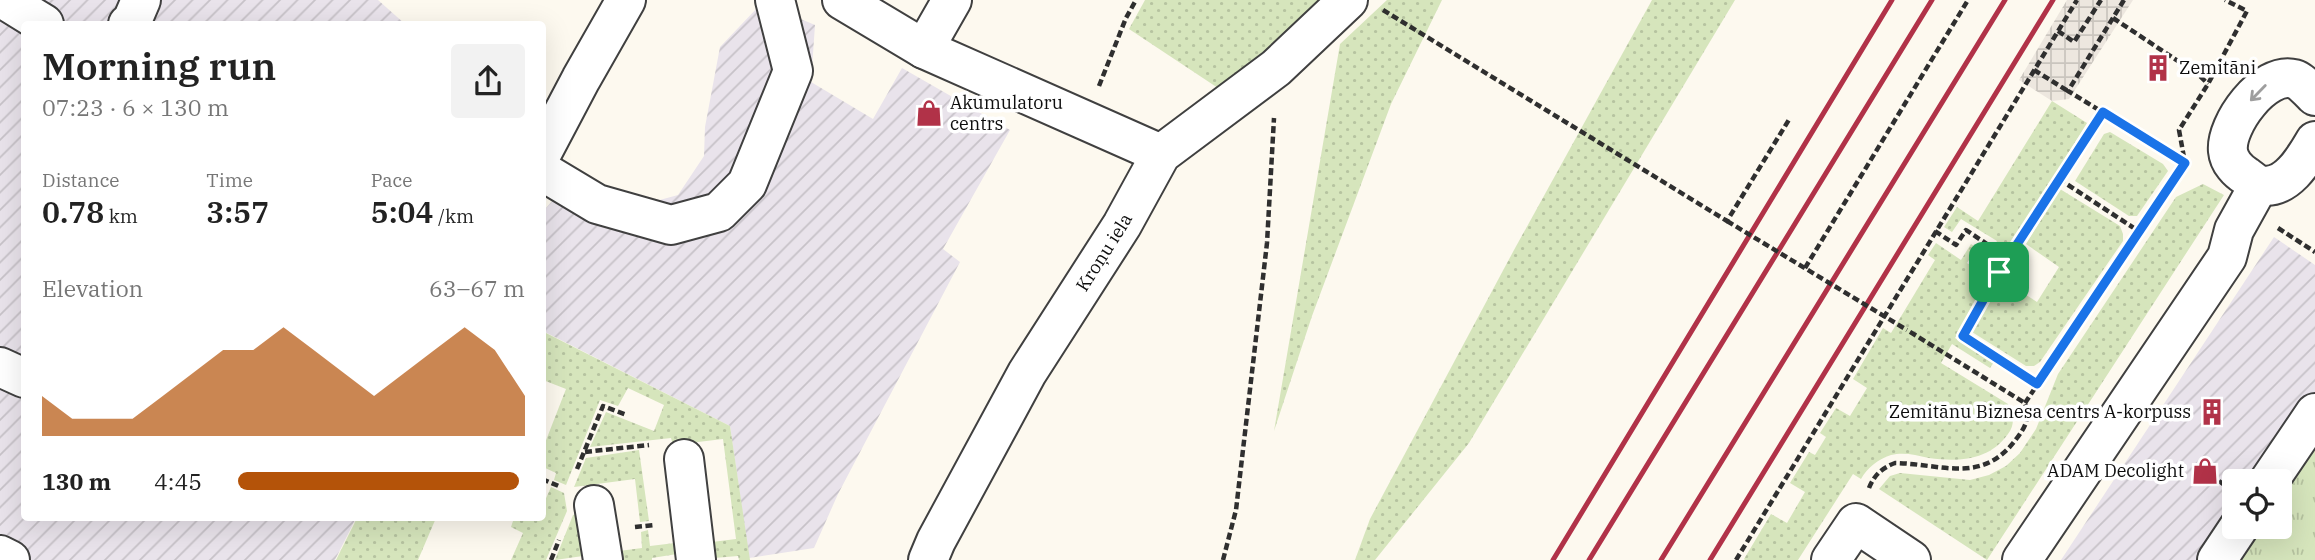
<!DOCTYPE html>
<html lang="en">
<head>
<meta charset="utf-8">
<style>
	:root { --surface:#fff; --page:#f2f2f2; --text:#222; --muted:#767676; --accent:#b45309 }
	body { margin:0; font-family:"IBM Plex Serif",serif; background:var(--page); color:var(--text); height:100vh; display:flex; flex-direction:column; font-size:26px; white-space:nowrap }
	* { box-sizing:border-box; margin:0 }
	p { font-size:23px; color:var(--muted) }
	.icon { flex:none; width:38px; height:38px; fill:none; stroke:currentColor; stroke-width:2; stroke-linecap:round; stroke-linejoin:round }
	.map { position:relative; flex:1; overflow:hidden }
	.panel { position:absolute; left:21px; top:21px; width:525px; height:500px; display:flex; flex-direction:column; background:var(--surface); border-radius:7px; box-shadow:0 7px 28px #0002 }
	.panel>* { flex:none }
	.tools { position:absolute; left:2222px; top:469px; display:grid; gap:14px }
	.tools a { display:grid; place-items:center; width:70px; height:70px; border-radius:7px; background:var(--surface); box-shadow:0 7px 28px #0002; font-size:35px }
	.pin { position:absolute; display:grid; place-items:center; width:60px; height:60px; color:#fff; margin:-30px; border-radius:14px; box-shadow:0 4px 10px #0006 }
	.round { display:grid; place-items:center; flex:none; width:74px; height:74px; border-radius:7px; background:var(--page) }
	.overview { display:flex; align-items:center; justify-content:space-between; height:119px; padding:0 21px }
	h1 { font-size:38px; font-weight:600; line-height:52px }
	.metrics { display:grid; grid-template-columns:repeat(3,1fr); gap:10px; height:119px; padding:7px 21px }
	.metrics div { display:grid; align-content:center }
	.metrics b { font-size:30px; font-weight:600 }
	.metrics small { font-size:19px; font-weight:400 }
	.metrics p { font-size:19px }
	.chart { height:196px; padding:14px 21px }
	.chart p { display:flex; justify-content:space-between }
	.chart svg { width:100%; height:126px; margin-top:7px; fill:var(--accent); opacity:.7 }
	ul { padding:0 21px; list-style:none; font-size:23px }
	li { display:grid; grid-template-columns:112px 84px 1fr; align-items:center; height:52px }
	li i { height:18px; border-radius:9px; background:var(--accent) }
	.map>svg:first-child { display:block }
	.industrial { fill:url(#industrial-furrows); fill-rule:evenodd }
	.grass { fill:url(#grass-dots) }
	.park { fill:url(#park-tufts) }
	.plaza { fill:url(#plaza-grid) }
	.lines { fill:none; stroke-linecap:round; stroke-linejoin:round }
	.minor-casing { stroke:#404040; stroke-width:42 }
	.path { stroke:#2f2f2f; stroke-width:4.5; stroke-dasharray:7 3.5; stroke-linecap:butt }
	.minor { stroke:#fff; stroke-width:38 }
	.rail { stroke:#b13248; stroke-width:5 }
	.path-bridge { stroke:#2f2f2f; stroke-width:4.5; stroke-dasharray:7 3.5; stroke-linecap:butt }
	.oneway { stroke:#9e9e9e }
	.route-casing { stroke:#fff; stroke-width:14 }
	.route { stroke:#1a73e8; stroke-width:9 }
	.labels { text-anchor:middle; stroke-width:7; stroke-linejoin:round; paint-order:stroke }
	.poi-label { font-size:18px; fill:#0d0d0d; stroke:#fff; text-anchor:start }
	.street-label { font-size:18px; fill:#0d0d0d; stroke:#fff }
</style>
</head>
<body>
<div class="map">
<svg width="2315" height="560" viewBox="0 0 2315 560">
	<defs>
		<pattern id="industrial-furrows" width="10" height="10" patternUnits="userSpaceOnUse" patternTransform="scale(1.75)"><rect width="10" height="10" fill="#e9e3eb"/><path d="M-1 1l2-2M0 10L10 0M9 11l2-2" fill="none" stroke="#c7c2c8"/></pattern>
		<pattern id="grass-dots" width="8" height="8" patternUnits="userSpaceOnUse" patternTransform="scale(1.75)"><rect width="8" height="8" fill="#d6e5bc"/><path d="M2 2h.1M6 6h.1" fill="none" stroke="#b6c3a0" stroke-width="1.8" stroke-linecap="round"/></pattern>
		<pattern id="park-tufts" width="24" height="20" patternUnits="userSpaceOnUse" patternTransform="scale(1.75)"><rect width="24" height="20" fill="#d6e5bc"/><path d="M3 7l-1-3M5 7V3M7 7l1-3M15 17l-1-3M17 17v-4M19 17l1-3" fill="none" stroke="#b6c3a0"/></pattern>
		<pattern id="plaza-grid" width="8" height="8" patternUnits="userSpaceOnUse" patternTransform="scale(1.75)"><rect width="8" height="8" fill="#ede7df"/><path d="M0 4h8M4 0v8" fill="none" stroke="#cac5be"/></pattern>
	</defs>
	<rect width="100%" height="100%" fill="#fdf9ef"/>
	<g class="industrial">
		<polygon points="0,0 378,0 405,24 24,24 24,518 356,518 335,560 0,560"/>
		<polygon points="759,6 777,9 815,25 811,82 873,119 902,68 1010,130 943,249 960,262 838,494 814,548 749,558 730,426 543,331 542,207 546,208 577,173 605,192 656,201 678,195 704,156 705,127 720,47"/>
		<path d="M2274,237L2315,265V560H2061ZM2235,481H2280V527H2235Z"/>
	</g>
	<g class="grass">
		<polygon points="1145,0 1325,0 1280,45 1221,90 1129,29"/>
		<polygon points="1387,0 1442,0 1391,104 1312,316 1274,431 1340,44"/>
		<polygon points="1652,0 1735,0 1469,443 1375,560 1355,560 1370,519 1514,250"/>
		<polygon points="2052,101 2087,123 2001,263 1989,255 1997,241 1961,219 1952,232 1944,227 1957,207 1978,221"/>
		<polygon points="2110,132 2163,164 2168,171 2137,216 2129,216 2075,181 2104,134"/>
		<polygon points="2203,184 2224,195 1987,560 1879,489 1890,476 1900,473 1970,480 1989,475 2006,466 2020,453 2036,429 2058,374 2176,197"/>
		<polygon points="2060,189 2120,226 2123,234 2123,241 2040,362 2034,366 2026,366 1972,332 2003,280 2037,302 2059,267 2026,244"/>
		<path d="M1936,243L1961,260L1971,244L1977,248L1967,263L1991,278L1955,338L1994,362L1990,368L1952,344L1941,363L2008,404C2014,414 2015,425 2008,434C1989,461 1958,462 1929,458C1915,455 1904,452 1891,455C1878,459 1867,468 1861,479L1853,474L1798,560H1745L1744,559L1771,514L1787,523L1805,492L1790,483L1809,452L1815,455L1826,437L1820,433L1836,408L1850,416L1867,388L1853,379L1883,328L1891,333L1935,260L1928,255Z"/>
		<polygon points="542,331 730,426 750,560 739,560 738,556 714,558 712,542 736,539 723,439 673,445 671,438 590,447 606,412 654,431 664,405 628,388 618,406 600,400 566,485 554,480 556,473 543,467 543,448 566,389 543,380"/>
		<polygon points="639,450 649,521 640,522 635,479 574,487 586,458"/>
		<polygon points="551,487 564,493 567,511 546,560 511,560 523,533 511,527 514,518 542,518 543,505"/>
		<polygon points="577,514 583,556 555,560 573,515"/>
		<polygon points="357,518 436,518 418,560 336,560"/>
		<polygon points="648,530 650,546 675,543 677,554 652,558 652,560 620,560 619,551 642,548 641,532"/>
	</g>
	<polygon class="park" points="2315,442 2315,560 2237,560 2259,527 2280,527 2280,495"/>
	<polygon class="plaza" points="2067,0 2133,0 2069,99 2052,101 2019,80"/>
	<g class="lines">
		<defs>
			<g id="minor">
				<polyline points="5,0 44,24"/>
				<polyline points="842,0 924,49 1161,154"/>
				<polyline points="128,24 132,21 141,0"/>
				<polyline points="924,49 952,0"/>
				<path d="M2315,96C2310,91 2301,81 2294,79C2264,71 2225,125 2228,151C2229,162 2238,171 2246,176C2250,179 2255,184 2260,185C2286,191 2304,160 2315,141"/>
				<polyline points="542,153 581,79 626,0"/>
				<polyline points="542,171 597,204 671,225 719,212 747,184 793,71 775,0"/>
				<polyline points="0,367 24,378"/>
				<polyline points="684,459 696,560"/>
				<polyline points="2269,481 2315,413"/>
				<polyline points="594,505 603,560"/>
				<polyline points="0,555 10,560"/>
				<path id="s1" d="M928,560L936,541L1027,373L1122,225L1161,154L1276,68L1348,0"/>
				<polyline points="1831,560 1856,523 1911,560"/>
				<polyline points="2022,560 2227,257 2234,230 2259,185"/>
				<polyline points="2217,560 2239,527"/>
			</g>
		</defs>
		<use href="#minor" class="minor-casing"/>
		<g class="path">
			<polyline points="2124,0 2068,91 2185,163"/>
			<polyline points="1383,10 1727,221 1790,118"/>
			<polyline points="2113,18 2199,75 2208,84"/>
			<polyline points="2058,31 2074,42 2101,0"/>
			<polyline points="2034,70 2068,91"/>
			<polyline points="1099,86 1126,18 1136,0"/>
			<polyline points="2059,179 2140,232"/>
			<polyline points="2278,228 2315,252"/>
			<polyline points="1935,231 1956,245 1966,230 1987,244 1978,260 1999,272"/>
			<polyline points="1805,268 1968,0"/>
			<polyline points="2037,384 1963,336 1999,272 2103,112"/>
			<polyline points="2025,403 2185,163 2179,130 2208,84 2247,11 2225,0"/>
			<polyline points="585,452 649,445"/>
			<polyline points="577,469 603,406 627,415"/>
			<polyline points="542,479 561,487"/>
			<polyline points="2219,481 2226,486 2231,478"/>
			<path d="M1869,488C1874,475 1882,468 1895,463C1943,464 1983,485 2017,438C2026,426 2030,418 2025,403L1907,330"/>
			<polyline points="635,527 654,525"/>
			<polyline points="551,560 559,540"/>
			<polyline points="1223,560 1236,510 1267,243 1274,118"/>
			<polyline points="1736,560 2077,0"/>
		</g>
		<use href="#minor" class="minor"/>
		<g class="rail">
			<polyline points="1553,560 1892,0"/>
			<polyline points="1589,560 1932,0"/>
			<polyline points="1661,560 2005,0"/>
			<polyline points="1710,560 2053,0"/>
		</g>
		<polyline class="path-bridge" points="1727,221 1907,330"/>
	</g>
	<defs><path id="oneway-shaft" d="M-6 0H5M1.5-3L5.5 0L1.5 3" fill="none" stroke-width="1.6" stroke-linecap="round" stroke-linejoin="round" transform="scale(1.75)"/></defs>
	<use class="oneway" href="#oneway-shaft" transform="translate(2258 93) rotate(134)"/>
	<g class="lines">
		<defs>
			<polygon id="route" points="2103,112 2185,163 2037,384 1963,336 1999,272"/>
		</defs>
		<use href="#route" class="route-casing"/>
		<use href="#route" class="route"/>
	</g>
	<defs>
		<symbol id="building-bare" viewBox="-9 -9 18 18"><path d="M-4-6H4V6H1V3H-1V6H-4ZM-2.5-4.3h1.7v1.8h-1.7ZM.8-4.3h1.7v1.8H.8ZM-2.5-1h1.7V.8h-1.7ZM.8-1h1.7V.8H.8Z" fill="#b13248" stroke="#fff" stroke-width="2.5" paint-order="stroke"/></symbol>
		<symbol id="shop-bare" viewBox="-9 -9 18 18"><path d="M-5-2.5h2.3a2.7 3.5 0 0 1 5.4 0H5L5.5 6h-11ZM-1.5-2.5h3a1.5 2.3 0 0 0-3 0Z" fill="#b13248" stroke="#fff" stroke-width="2.5" paint-order="stroke"/></symbol>
	</defs>
	<g fill-rule="evenodd">
		<use href="#building-bare" x="2139" y="49" width="38" height="38"/>
		<use href="#shop-bare" x="910" y="94" width="38" height="38"/>
		<use href="#building-bare" x="2193" y="393" width="38" height="38"/>
		<use href="#shop-bare" x="2186" y="452" width="38" height="38"/>
	</g>
	<g class="labels">
		<g class="poi-label">
			<text x="2179" y="74">Zemitāni</text>
			<text x="950" y="109">Akumulatoru<tspan x="950" dy="21">centrs</tspan></text>
			<text x="2191" y="418" text-anchor="end">Zemitānu Biznesa centrs A-korpuss</text>
			<text x="2184" y="477" text-anchor="end">ADAM Decolight</text>
		</g>
		<g class="street-label">
			<text dy="6" stroke="none"><textPath href="#s1" startOffset="355">Kroņu iela</textPath></text>
		</g>
	</g>
</svg>
<div class="tools">
<a><svg class="icon" aria-label="locate" viewBox="0 0 24 24"><circle cx="12" cy="12" r="6"/><path d="M12 2v4M12 18v4M2 12h4M18 12h4"/></svg></a>
</div>
<div class="pin" style="left:1999px;top:272px;background:#1e9e55"><svg class="icon" aria-label="arrive" viewBox="0 0 24 24"><path d="M6 21V4h12l-3 4 3 4H6"/></svg></div>
<section class="panel">
<div class="overview"><div><h1>Morning run</h1><p>07:23 · 6 × 130 m</p></div><a class="round"><svg class="icon" aria-label="share" viewBox="0 0 24 24"><path d="M12 15V3M7 8l5-5 5 5M5 13v7h14v-7"/></svg></a></div>
<div class="metrics">
<div><p>Distance</p><b>0.78<small> km</small></b></div>
<div><p>Time</p><b>3:57</b></div>
<div><p>Pace</p><b>5:04<small> /km</small></b></div>
</div>
<div class="chart"><p><span>Elevation</span>63–67 m</p>
<svg viewBox="0 0 160 44" preserveAspectRatio="none"><path d="M0 44V30L10 38L20 38L30 38L40 30L50 22L60 14L70 14L80 6L90 14L100 22L110 30L120 22L130 14L140 6L150 14L160 30V44z"/></svg>
</div>
<ul>
<li><b>130 m</b>4:45<i style="width:98%"></i></li>
</ul>
</section>
</div>
</body>
</html>
